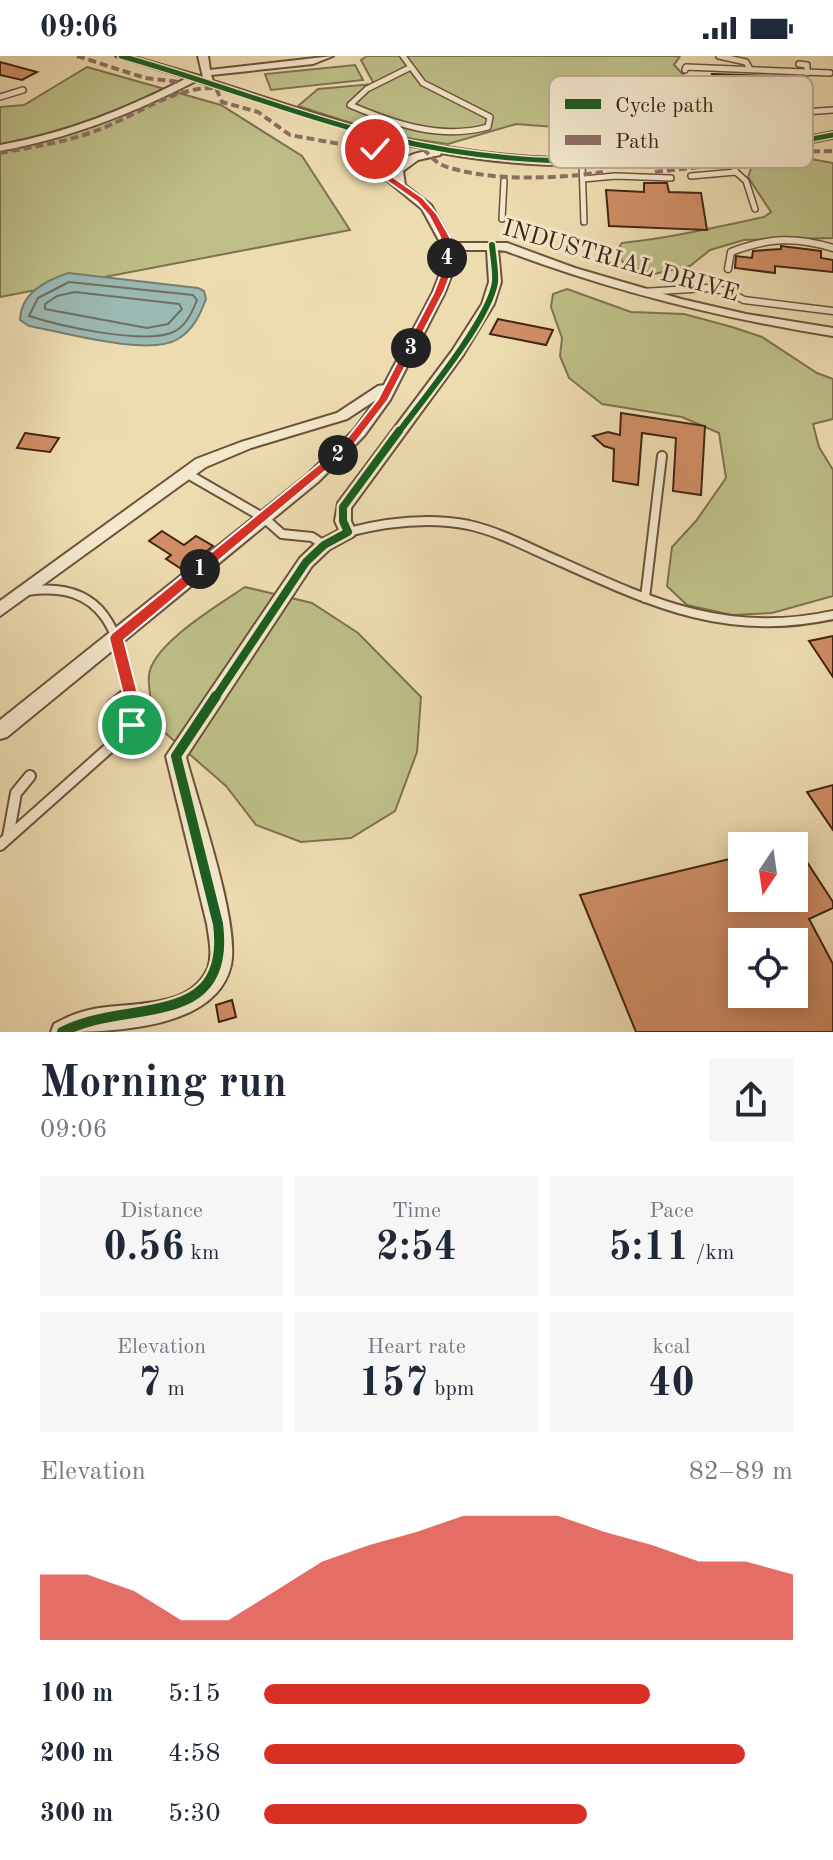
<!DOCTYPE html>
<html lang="en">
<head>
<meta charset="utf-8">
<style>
	:root { --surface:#fff; --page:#f6f6f7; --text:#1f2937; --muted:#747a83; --accent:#d93025 }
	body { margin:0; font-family:"Old Standard TT",serif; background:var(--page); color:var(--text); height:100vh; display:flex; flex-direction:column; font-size:30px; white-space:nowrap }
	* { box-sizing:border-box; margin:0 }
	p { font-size:26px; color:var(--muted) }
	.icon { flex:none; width:44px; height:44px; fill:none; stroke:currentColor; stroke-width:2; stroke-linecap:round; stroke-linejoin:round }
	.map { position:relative; height:976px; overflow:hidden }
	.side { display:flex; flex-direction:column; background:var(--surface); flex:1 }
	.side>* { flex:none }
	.needle { width:52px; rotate:193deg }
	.buttons { position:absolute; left:728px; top:776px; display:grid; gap:16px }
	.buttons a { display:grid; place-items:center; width:80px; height:80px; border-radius:0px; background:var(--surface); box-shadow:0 4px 20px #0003; font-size:40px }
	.pin { position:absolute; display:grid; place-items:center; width:68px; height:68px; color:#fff; margin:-34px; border:4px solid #fff; border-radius:50%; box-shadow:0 2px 8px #0007 }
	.km { position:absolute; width:40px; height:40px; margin:-20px; border-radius:50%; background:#222; color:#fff; font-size:22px; line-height:40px; text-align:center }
	.round { display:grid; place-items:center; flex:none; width:84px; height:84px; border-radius:0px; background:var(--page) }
	.summary { display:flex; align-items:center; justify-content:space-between; height:136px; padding:0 40px }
	h1 { font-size:44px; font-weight:800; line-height:60px }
	.metrics { display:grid; grid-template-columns:repeat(3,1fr); gap:12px; height:136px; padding:8px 40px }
	.metrics div { display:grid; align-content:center; border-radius:0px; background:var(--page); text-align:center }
	.metrics b { font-size:40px; font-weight:800 }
	.metrics small { font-size:22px; font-weight:400 }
	.metrics p { font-size:22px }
	.chart { height:224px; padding:16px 40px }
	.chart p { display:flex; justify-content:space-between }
	.chart svg { width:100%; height:144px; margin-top:8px; fill:var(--accent); opacity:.7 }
	ul { padding:0 40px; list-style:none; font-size:26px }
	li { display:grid; grid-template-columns:128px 96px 1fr; align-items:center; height:60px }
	li i { height:20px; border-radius:10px; background:var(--accent) }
	.status { display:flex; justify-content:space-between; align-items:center; height:56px; padding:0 40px; background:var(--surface); direction:ltr }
	.status svg { height:22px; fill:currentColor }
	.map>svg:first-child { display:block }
	.green { fill:#bebf88; stroke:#7f724e; stroke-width:2 }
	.water { fill:#9bbab3; stroke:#777e73; stroke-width:2 }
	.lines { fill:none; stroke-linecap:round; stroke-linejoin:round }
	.shore { stroke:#6e6f63; stroke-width:2 }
	.building { fill:#d18e66; stroke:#402413; stroke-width:2; fill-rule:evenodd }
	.service-far3-casing { stroke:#6c523a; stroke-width:8 }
	.service-far2-casing { stroke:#6c523a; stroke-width:9 }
	.service-far1-casing { stroke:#6c523a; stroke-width:12 }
	.service-casing { stroke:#6c523a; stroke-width:14 }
	.minor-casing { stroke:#6c523a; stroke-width:4 }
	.service-far3 { stroke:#f4e8cc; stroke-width:5 }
	.service-far2 { stroke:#f4e8cc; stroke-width:6 }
	.service-far1 { stroke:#f4e8cc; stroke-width:8 }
	.service { stroke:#f4e8cc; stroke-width:10 }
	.minor { fill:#f4e8cc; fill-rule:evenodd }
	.quiet { stroke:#8d6e63; stroke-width:4; stroke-dasharray:8 4; stroke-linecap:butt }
	.cycleway-far3-casing { stroke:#f4e8cc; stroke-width:8 }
	.cycleway-far2-casing { stroke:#f4e8cc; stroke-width:10 }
	.cycleway-far1-casing { stroke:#f4e8cc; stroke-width:13 }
	.cycleway-casing { stroke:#f4e8cc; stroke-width:15 }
	.cycleway-far3 { stroke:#1b5e20; stroke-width:5 }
	.cycleway-far2 { stroke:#1b5e20; stroke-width:6 }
	.cycleway-far1 { stroke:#1b5e20; stroke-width:8 }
	.cycleway { stroke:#1b5e20; stroke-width:10 }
	.route { fill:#d93025; stroke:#fff; stroke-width:2 }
	.labels { text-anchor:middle; stroke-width:6; stroke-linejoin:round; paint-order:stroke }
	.far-street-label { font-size:24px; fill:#402413; stroke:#f4e8cc }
	.key { fill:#f4e8cc; stroke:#bead94; stroke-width:2 }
	.key-label { font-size:22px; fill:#402413 }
</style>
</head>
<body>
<div class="status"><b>09:06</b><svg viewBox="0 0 49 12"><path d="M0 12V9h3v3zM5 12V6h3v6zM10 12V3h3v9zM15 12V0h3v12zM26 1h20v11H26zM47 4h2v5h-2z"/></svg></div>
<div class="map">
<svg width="833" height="976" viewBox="0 0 833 976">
	<rect width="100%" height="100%" fill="#eedcb1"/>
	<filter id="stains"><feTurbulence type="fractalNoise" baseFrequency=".0025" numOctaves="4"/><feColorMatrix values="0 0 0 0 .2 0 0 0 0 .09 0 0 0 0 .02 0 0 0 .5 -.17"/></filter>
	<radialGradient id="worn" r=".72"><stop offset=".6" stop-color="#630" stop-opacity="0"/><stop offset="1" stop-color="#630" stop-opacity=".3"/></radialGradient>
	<g class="green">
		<polygon points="367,0 680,0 674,9 712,49 771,86 703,97 620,76 516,68 448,88 392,80 298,50 318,33 374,28 361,4"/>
		<polygon points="355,9 363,24 271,34 265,18"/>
		<polygon points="87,11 221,49 302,100 350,174 0,241 0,51 24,49"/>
		<path d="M794,100L833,107V182L744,184L710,194L690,210L654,218L625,209L616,196L622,187C670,182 717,171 764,161L771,156L748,121L752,110L772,103Z"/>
		<polygon points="567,233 631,256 684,258 732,271 762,281 817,317 833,323 833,363 813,368 819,391 833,414 833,540 772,557 732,559 687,549 667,530 672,491 696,465 726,422 719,377 682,361 602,348 569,322 560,300 562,282 551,251 553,238"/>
		<path d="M245,531L312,547L358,577L421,641L417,696L395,755L351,782L301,786L256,769L226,730L156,669C154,654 147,634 149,619C152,588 220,548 245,531Z"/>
	</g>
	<path class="water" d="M68,217L198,232L204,235L206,243C200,259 193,274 178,283C149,301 63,276 29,270L20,264C21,237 45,225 68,217Z"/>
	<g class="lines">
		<g class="shore">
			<path d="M69,226L193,239L197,244C192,257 185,272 171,277C140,288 60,270 29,260L38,242Z"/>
			<polygon points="75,236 179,248 182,253 168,268 147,272 45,253 45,248 57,240"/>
		</g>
	</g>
	<g class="building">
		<polygon points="0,6 37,16 22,24 0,19"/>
		<polygon points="712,18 798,21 804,37 786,37 788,44 718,43"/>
		<polygon points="644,127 667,127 669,136 701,137 707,174 609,170 606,134 644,136"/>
		<polygon points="781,190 821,195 821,202 833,204 833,216 775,210 775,217 735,212 736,200 752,202 753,195 781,193"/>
		<polygon points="498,263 553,274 546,289 490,278"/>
		<polygon points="621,357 705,370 701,439 673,435 676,382 642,377 638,429 613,425 614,393 604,390 593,380 608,376 620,379"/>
		<polygon points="25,377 59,382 50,396 17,392"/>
		<polygon points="162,475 184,489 196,480 213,490 183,514 166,503 171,499 149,485"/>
		<polygon points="833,580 833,621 809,585"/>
		<polygon points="833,729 833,774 807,736"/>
		<path d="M794,786L833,846V852L809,863L833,908V976H636L580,839L742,800V842H794ZM742,886H794V938H742Z"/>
		<polygon points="232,944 236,961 219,966 216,949"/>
	</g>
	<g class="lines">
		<defs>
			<g id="service-far3">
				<path d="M403,0L423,27L490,61L488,71C440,84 395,68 350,49L367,33L411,11"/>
				<polyline points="719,0 746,6 750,13"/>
				<polyline points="799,8 807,9 807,17"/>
				<polyline points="685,14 686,11 830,17"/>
				<polyline points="0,41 23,34"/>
				<polyline points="693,42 702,52"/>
				<polyline points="804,56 833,54"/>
				<polyline points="729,100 736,116 746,125 755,153"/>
				<polyline points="582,108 584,166"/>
				<polyline points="691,120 736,116"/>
				<polyline points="583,123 615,120 671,122"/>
				<polyline points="502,163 504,125"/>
			</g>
			<g id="service-far2">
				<path d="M728,213L731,196C767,182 796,180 833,192"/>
				<polyline points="642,236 707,232 727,235 744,244 833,255"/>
			</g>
			<g id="service-far1">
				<polyline points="186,417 264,462 282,478 312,481 324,489"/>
				<path d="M348,476C387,466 429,461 469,469C500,476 529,492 559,505C654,548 727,582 833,559"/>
				<path d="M27,535C106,524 119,577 132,642"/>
				<polyline points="645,542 662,400"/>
				<polyline points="121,642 130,635"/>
			</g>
			<g id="service">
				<polyline points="113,649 124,640"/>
				<polyline points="8,781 16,737 30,720"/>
				<polyline points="0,789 118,684 134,663 132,640"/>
			</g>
			<path id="minor" d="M116,0H131L203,21L198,0H208L210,14L333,0L313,8L211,19L213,25C290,49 366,78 446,91C577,113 704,102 833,76V82C703,108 572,121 441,97L440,99L418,104L403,115L405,129L431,149L452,187H507L575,212L681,243L746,258L833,272V280C720,262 612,235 506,195L498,194L501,226L494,248L463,299L351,452V465L356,476L354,480L330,493L312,510L186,701C198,748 240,866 231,909C216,976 105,976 51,976L54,968C65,962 76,957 89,954C125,945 189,956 208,912C213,899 209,882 207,868L166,700L300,502L318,485L339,474L335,465L338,447L452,295L482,248L489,226L487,194H454L453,215L445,236L390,344L364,380L318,426L7,681L0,683V664L308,418L354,374L376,344L347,363L251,392L206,411L0,560V545L196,403L241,386L337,357L378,330L384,329L433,236L441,215L442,190L422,153L368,109V96L380,83L196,25C132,58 70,82 0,95V89C67,77 126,53 187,22ZM389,85L431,94C415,97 396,101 393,120L378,108V97Z"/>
		</defs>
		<use href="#service-far3" class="service-far3-casing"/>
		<use href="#service-far2" class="service-far2-casing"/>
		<use href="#service-far1" class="service-far1-casing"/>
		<use href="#service" class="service-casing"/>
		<use href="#minor" class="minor-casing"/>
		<use href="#service-far3" class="service-far3"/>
		<use href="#service-far2" class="service-far2"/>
		<use href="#service-far1" class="service-far1"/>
		<use href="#service" class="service"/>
		<use href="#minor" class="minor"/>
		<g class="quiet">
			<polyline points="77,0 145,22 180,26"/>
			<path d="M423,93C429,98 435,106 442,109C486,126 557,123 603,116"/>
			<polyline points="788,96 833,95"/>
			<path d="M0,97C33,91 67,86 98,74C138,59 172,31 216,32L222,46L258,56L290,79L340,88L376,84"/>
			<polyline points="655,116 762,104"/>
		</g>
		<defs>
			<path id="cycleway-far3" d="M121,0C211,25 298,60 388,82C537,118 684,109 833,79"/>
			<path id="cycleway-far2" d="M398,377C422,345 490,263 495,226C496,215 493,201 492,189"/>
			<polyline id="cycleway-far1" points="215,642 306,506 324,489 348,476 343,465 343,451 399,375"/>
			<path id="cycleway" d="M62,976C126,942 232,976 218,868L176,700L216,640"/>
		</defs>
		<use href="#cycleway-far3" class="cycleway-far3-casing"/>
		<use href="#cycleway-far2" class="cycleway-far2-casing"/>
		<use href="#cycleway-far1" class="cycleway-far1-casing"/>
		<use href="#cycleway" class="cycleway-casing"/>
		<use href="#cycleway-far3" class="cycleway-far3"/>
		<use href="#cycleway-far2" class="cycleway-far2"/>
		<use href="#cycleway-far1" class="cycleway-far1"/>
		<use href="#cycleway" class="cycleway"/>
	</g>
	<polygon class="route" points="372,91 380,93 376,104 380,112 423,142 437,158 450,181 452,215 444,236 388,344 348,396 124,584 142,654 137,674 126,674 127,654 109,582 111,578 340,391 378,343 434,236 442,215 440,181 429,160 417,146 373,115 367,104"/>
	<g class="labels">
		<g class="far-street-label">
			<text transform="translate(621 204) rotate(16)" y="8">INDUSTRIAL DRIVE</text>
		</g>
	</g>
	<rect x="549" y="20" width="264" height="92" rx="12" class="key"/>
	<rect x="565" y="43" width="36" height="10" fill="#1b5e20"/>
	<rect x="565" y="79" width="36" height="10" fill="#8d6e63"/>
	<g class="key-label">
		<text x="615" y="56">Cycle path</text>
		<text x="615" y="92">Path</text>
	</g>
	<rect width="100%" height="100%" filter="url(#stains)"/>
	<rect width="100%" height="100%" fill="url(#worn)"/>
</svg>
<div class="buttons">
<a><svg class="needle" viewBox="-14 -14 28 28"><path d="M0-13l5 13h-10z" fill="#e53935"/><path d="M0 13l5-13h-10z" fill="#747a83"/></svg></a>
<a><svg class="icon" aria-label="locate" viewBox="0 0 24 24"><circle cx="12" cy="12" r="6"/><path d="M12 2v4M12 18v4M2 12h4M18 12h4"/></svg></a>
</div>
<div class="pin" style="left:132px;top:669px;background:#1e9e55"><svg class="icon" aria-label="arrive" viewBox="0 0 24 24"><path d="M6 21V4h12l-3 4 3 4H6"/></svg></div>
<div class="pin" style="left:375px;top:93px;background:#d93025"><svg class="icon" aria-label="check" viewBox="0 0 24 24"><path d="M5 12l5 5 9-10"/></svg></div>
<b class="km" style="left:200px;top:513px">1</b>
<b class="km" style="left:338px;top:399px">2</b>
<b class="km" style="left:411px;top:292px">3</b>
<b class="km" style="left:447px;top:202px">4</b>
</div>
<section class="side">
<div class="summary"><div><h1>Morning run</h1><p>09:06</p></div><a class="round"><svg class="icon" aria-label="share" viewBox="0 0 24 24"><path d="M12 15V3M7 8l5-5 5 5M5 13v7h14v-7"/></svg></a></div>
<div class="metrics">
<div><p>Distance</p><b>0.56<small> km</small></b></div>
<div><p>Time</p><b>2:54</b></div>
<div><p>Pace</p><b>5:11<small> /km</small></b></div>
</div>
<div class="metrics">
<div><p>Elevation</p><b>7<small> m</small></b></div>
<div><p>Heart rate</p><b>157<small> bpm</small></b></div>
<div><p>kcal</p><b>40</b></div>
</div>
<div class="chart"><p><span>Elevation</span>82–89 m</p>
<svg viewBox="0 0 160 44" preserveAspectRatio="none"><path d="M0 44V24L10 24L20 29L30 38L40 38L50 29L60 20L70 15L80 11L90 6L100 6L110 6L120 11L130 15L140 20L150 20L160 24V44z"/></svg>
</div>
<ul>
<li><b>100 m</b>5:15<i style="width:73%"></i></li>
<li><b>200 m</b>4:58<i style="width:91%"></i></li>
<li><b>300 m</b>5:30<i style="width:61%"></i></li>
</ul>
</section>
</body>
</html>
